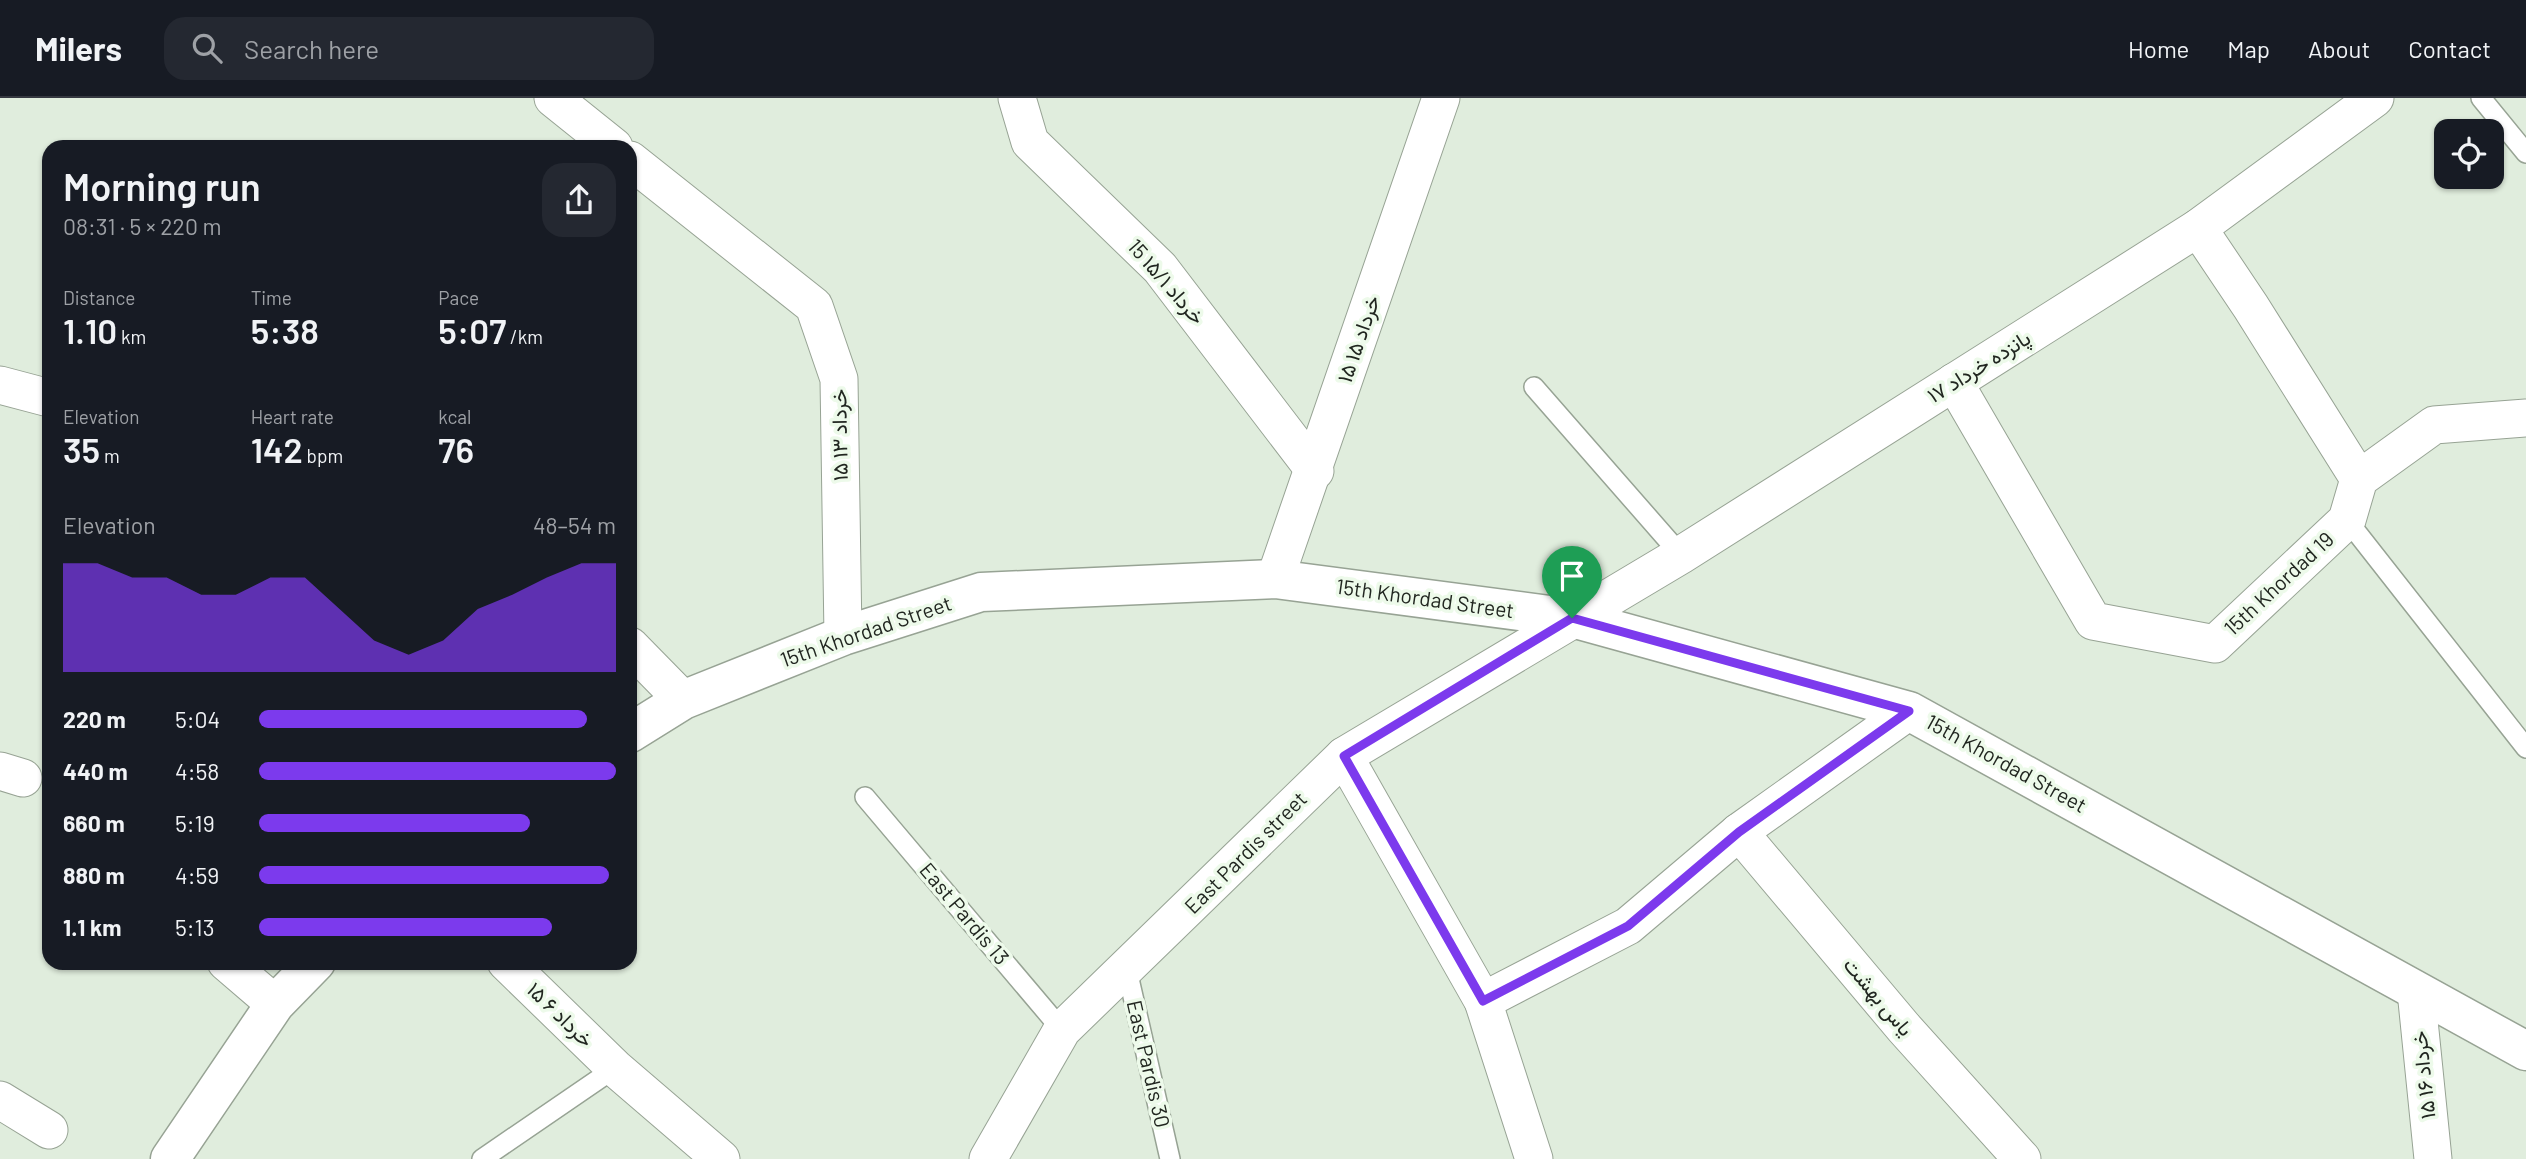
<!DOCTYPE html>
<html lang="en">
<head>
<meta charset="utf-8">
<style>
	:root { --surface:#171b24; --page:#242831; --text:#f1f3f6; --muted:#9ea1a6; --line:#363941; --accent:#7c3aed }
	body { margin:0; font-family:Barlow,Vazirmatn,sans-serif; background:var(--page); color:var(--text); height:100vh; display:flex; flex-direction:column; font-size:26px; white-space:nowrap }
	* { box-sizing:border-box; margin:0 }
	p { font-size:23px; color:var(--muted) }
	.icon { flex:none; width:38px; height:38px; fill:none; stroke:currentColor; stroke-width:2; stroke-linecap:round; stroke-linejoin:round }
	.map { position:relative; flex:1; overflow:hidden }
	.details { position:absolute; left:42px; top:42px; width:595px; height:830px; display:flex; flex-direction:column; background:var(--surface); border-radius:21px; box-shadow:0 2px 5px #0004 }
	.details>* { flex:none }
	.controls { position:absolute; left:2434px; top:21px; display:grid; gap:14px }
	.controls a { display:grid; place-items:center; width:70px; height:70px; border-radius:14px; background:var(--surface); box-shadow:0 2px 5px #0004; font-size:35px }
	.pin { position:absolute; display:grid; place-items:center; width:60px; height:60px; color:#fff; margin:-72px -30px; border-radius:50% 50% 50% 0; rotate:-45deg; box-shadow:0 0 7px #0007 }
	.pin .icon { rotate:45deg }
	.round { display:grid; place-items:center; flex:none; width:74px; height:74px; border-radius:21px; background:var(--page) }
	.overview { display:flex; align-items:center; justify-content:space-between; height:119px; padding:0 21px }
	h1 { font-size:38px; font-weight:600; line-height:52px }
	.metrics { display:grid; grid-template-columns:repeat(3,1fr); gap:10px; height:119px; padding:7px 21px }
	.metrics div { display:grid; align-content:center }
	.metrics b { font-size:35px; font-weight:600 }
	.metrics small { font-size:19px; font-weight:400 }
	.metrics p { font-size:19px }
	.chart { height:196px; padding:14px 21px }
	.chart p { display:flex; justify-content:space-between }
	.chart svg { width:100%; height:126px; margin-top:7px; fill:var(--accent); opacity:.7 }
	ul { padding:0 21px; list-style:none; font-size:23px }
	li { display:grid; grid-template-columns:112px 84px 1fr; align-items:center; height:52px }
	li i { height:18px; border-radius:9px; background:var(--accent) }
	header { display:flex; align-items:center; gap:42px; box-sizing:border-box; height:98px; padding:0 35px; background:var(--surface); border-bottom:2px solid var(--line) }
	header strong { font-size:33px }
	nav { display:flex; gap:38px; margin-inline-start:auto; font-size:24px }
	.search { width:490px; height:63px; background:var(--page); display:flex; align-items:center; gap:18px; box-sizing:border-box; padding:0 24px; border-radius:21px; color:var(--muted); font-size:26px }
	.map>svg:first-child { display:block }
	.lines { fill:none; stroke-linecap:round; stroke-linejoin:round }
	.service-casing { stroke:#97a394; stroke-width:22 }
	.minor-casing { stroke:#97a394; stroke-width:39 }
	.tertiary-casing { stroke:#97a394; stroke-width:41 }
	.service { stroke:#fff; stroke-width:19 }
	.minor { stroke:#fff; stroke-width:37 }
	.tertiary { stroke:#fff; stroke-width:38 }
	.route-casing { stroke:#fff; stroke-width:14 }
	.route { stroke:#7c3aed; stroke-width:9 }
	.labels { text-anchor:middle; stroke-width:7; stroke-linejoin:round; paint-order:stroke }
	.street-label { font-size:21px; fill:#212620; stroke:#edfaea }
</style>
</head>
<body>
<header>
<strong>Milers</strong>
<div class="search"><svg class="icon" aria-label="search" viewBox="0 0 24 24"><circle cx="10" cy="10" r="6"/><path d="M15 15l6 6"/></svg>Search here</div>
<nav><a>Home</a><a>Map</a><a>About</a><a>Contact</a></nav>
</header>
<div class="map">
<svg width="2526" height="1061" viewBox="0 0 2526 1061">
	<rect width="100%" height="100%" fill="#e0eddd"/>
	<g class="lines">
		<defs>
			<g id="service">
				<polyline points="2481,0 2526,55"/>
				<polyline points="1534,289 1681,457"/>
				<polyline points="2347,422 2526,650"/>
				<polyline points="865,699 1062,932"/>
				<polyline points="1127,872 1170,1061"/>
				<polyline points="482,1061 615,970"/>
			</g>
			<g id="minor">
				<polyline points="553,0 614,49"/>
				<polyline points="1017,0 1030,44 1160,170 1315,373"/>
				<polyline points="630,62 814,208 839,281 843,538"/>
				<polyline points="2198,130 2251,209 2359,381"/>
				<polyline points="1954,284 2093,523 2215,546 2347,422 2359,381 2434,327 2526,320"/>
				<polyline points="0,287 49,300"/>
				<polyline points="1275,481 1441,0"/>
				<polyline points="630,548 683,602"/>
				<polyline points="1344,658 1483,903 1534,1061"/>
				<polyline points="0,673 23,680"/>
				<polyline points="1739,734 1904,930 2022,1061"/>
				<polyline points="226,864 275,906"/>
				<polyline points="506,864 615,970 721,1061"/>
				<polyline points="2416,893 2433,1061"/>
				<polyline points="1483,903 1628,828 1739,734 1909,613"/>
				<polyline points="0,1002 49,1032"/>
				<polyline points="988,1061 1062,932 1344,658 1681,457 2198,130 2375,0"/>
			</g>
			<g id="tertiary">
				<polyline points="630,635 683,602 843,538 981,494 1275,481 1572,520 1909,613 2526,953"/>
				<polyline points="170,1061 275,906 316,864"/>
			</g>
		</defs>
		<use href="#service" class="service-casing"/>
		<use href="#minor" class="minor-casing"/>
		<use href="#tertiary" class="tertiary-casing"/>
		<use href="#service" class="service"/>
		<use href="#minor" class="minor"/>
		<use href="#tertiary" class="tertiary"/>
	</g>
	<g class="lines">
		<defs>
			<polygon id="route" points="1572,520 1909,613 1739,734 1628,828 1483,903 1344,658"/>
		</defs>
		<use href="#route" class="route-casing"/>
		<use href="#route" class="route"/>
	</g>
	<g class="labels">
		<g class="street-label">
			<text transform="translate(1166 184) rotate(49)" y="7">15 خرداد ۱۵/۱</text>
			<text transform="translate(1359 241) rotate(-71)" y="7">۱۵ خرداد ۱۵</text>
			<text transform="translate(1979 269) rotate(-32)" y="7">پانزده خرداد ۱۷</text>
			<text transform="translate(840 337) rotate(-91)" y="7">۱۵ خرداد ۱۳</text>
			<text transform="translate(2279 486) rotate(-43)" y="7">15th Khordad 19</text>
			<text transform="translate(1425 501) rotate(8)" y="7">15th Khordad Street</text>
			<text transform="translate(866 534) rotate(-19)" y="7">15th Khordad Street</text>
			<text transform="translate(2006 666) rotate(29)" y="7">15th Khordad Street</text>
			<text transform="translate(1246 755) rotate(-45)" y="7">East Pardis street</text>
			<text transform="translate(964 816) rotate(50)" y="7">East Pardis 13</text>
			<text transform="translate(1878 899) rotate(50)" y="7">یاس بهشت</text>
			<text transform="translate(560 917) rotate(44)" y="7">۱۵ خرداد ۶</text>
			<text transform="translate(1148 966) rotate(77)" y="7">East Pardis 30</text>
			<text transform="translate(2424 977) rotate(-96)" y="7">۱۵ خرداد ۱۶</text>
		</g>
	</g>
</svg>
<div class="controls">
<a><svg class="icon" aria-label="locate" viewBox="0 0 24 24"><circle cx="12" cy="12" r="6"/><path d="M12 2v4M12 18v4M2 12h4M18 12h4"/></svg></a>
</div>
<div class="pin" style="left:1572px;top:520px;background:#1e9e55"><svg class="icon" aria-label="arrive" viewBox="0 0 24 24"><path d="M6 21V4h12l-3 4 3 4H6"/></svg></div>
<section class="details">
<div class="overview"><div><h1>Morning run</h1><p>08:31 · 5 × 220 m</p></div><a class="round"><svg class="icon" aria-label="share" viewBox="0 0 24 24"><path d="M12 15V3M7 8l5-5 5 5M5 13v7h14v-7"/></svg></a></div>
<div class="metrics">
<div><p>Distance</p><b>1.10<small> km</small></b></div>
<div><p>Time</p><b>5:38</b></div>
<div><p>Pace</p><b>5:07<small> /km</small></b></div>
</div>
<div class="metrics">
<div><p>Elevation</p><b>35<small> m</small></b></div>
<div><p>Heart rate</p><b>142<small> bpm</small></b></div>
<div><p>kcal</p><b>76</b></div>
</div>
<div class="chart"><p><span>Elevation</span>48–54 m</p>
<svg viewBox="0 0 160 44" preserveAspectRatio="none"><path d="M0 44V6L10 6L20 11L30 11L40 17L50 17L60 11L70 11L80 22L90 33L100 38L110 33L120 22L130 17L140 11L150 6L160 6V44z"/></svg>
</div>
<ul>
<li><b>220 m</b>5:04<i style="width:92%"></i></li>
<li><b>440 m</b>4:58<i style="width:100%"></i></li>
<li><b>660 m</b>5:19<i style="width:76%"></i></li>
<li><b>880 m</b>4:59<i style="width:98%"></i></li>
<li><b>1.1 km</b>5:13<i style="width:82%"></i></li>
</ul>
</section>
</div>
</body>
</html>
